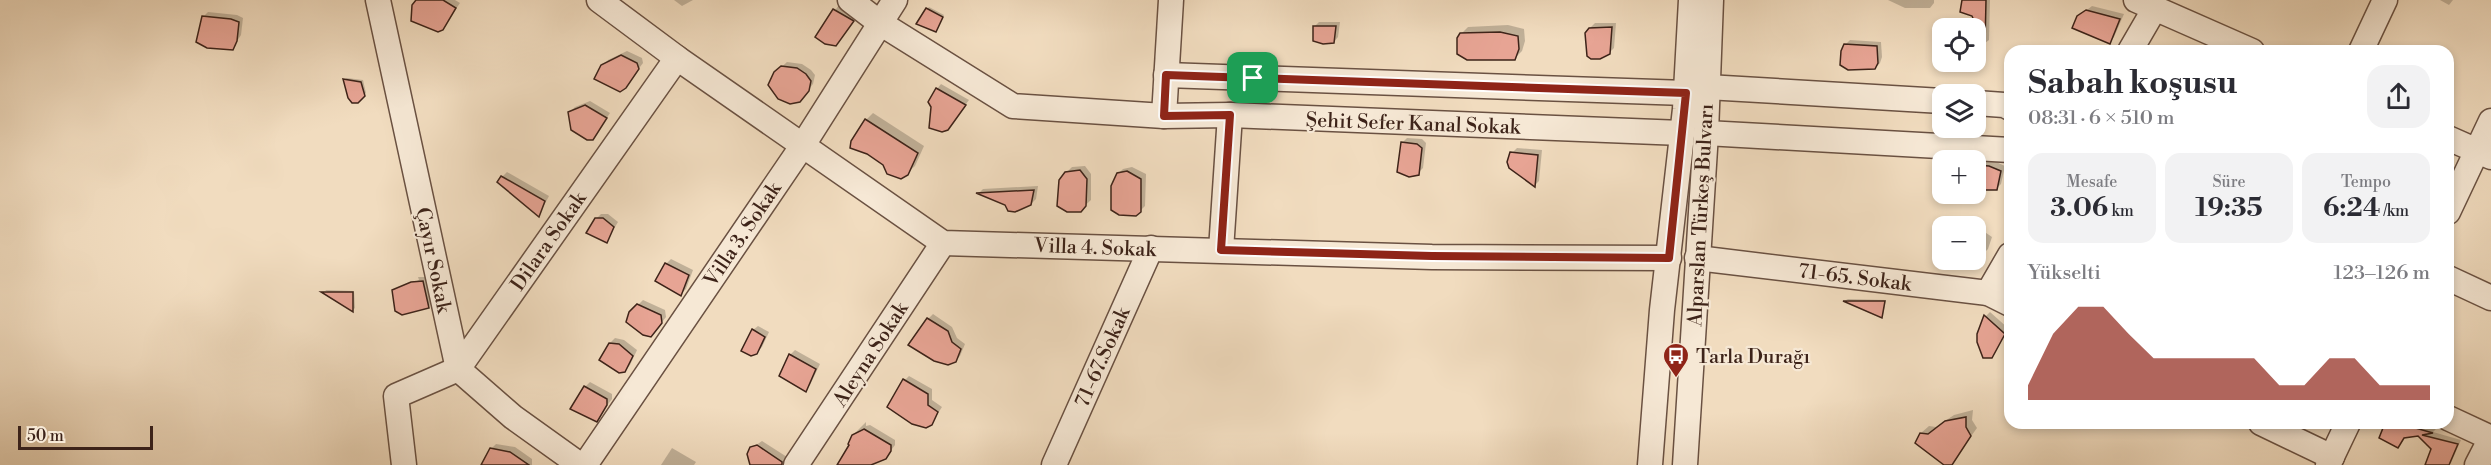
<!DOCTYPE html>
<html lang="tr">
<head>
<meta charset="utf-8">
<style>
	:root { --surface:#fff; --page:#f2f2f3; --text:#2b2b33; --muted:#7c7c81; --accent:#8f2418 }
	body { margin:0; font-family:"Libre Bodoni",serif; background:var(--page); color:var(--text); height:100vh; display:flex; flex-direction:column; font-size:22px; white-space:nowrap }
	* { box-sizing:border-box; margin:0 }
	p { font-size:20px; color:var(--muted) }
	.icon { flex:none; width:33px; height:33px; fill:none; stroke:currentColor; stroke-width:2; stroke-linecap:round; stroke-linejoin:round }
	.map { position:relative; flex:1; overflow:hidden }
	.side { position:absolute; left:2004px; top:45px; width:450px; height:384px; display:flex; flex-direction:column; background:var(--surface); border-radius:18px; box-shadow:0 3px 9px #0003 }
	.side>* { flex:none }
	.tools { position:absolute; left:1932px; top:18px; display:grid; gap:12px }
	.tools a { display:grid; place-items:center; width:54px; height:54px; border-radius:12px; background:var(--surface); box-shadow:0 3px 9px #0003; font-size:30px }
	.scale { position:absolute; left:18px; bottom:15px; width:135px; box-sizing:border-box; padding-left:6px; border:3px solid #3d2319; border-top:0; font-size:16px; line-height:21px; white-space:nowrap; color:#3d2319; -webkit-text-stroke:4px #f6e8d5; paint-order:stroke }
	.pin { position:absolute; display:grid; place-items:center; width:51px; height:51px; color:#fff; margin:-26px; border-radius:12px; box-shadow:0 3px 9px #0006 }
	.round { display:grid; place-items:center; flex:none; width:63px; height:63px; border-radius:18px; background:var(--page) }
	.headline { display:flex; align-items:center; justify-content:space-between; height:102px; padding:0 24px }
	h1 { font-size:33px; font-weight:700; line-height:45px }
	.metrics { display:grid; grid-template-columns:repeat(3,1fr); gap:9px; height:102px; padding:6px 24px }
	.metrics div { display:grid; align-content:center; border-radius:15px; background:var(--page); text-align:center }
	.metrics b { font-size:26px; font-weight:700 }
	.metrics small { font-size:16px; font-weight:400 }
	.metrics p { font-size:16px }
	.chart { height:168px; padding:12px 24px }
	.chart p { display:flex; justify-content:space-between }
	.chart svg { width:100%; height:108px; margin-top:6px; fill:var(--accent); opacity:.7 }
	.map>svg:first-child { display:block }
	.shadow { fill:#0003 }
	.building { fill:#e7a494; stroke:#3d2319; stroke-width:1.5 }
	.lines { fill:none; stroke-linecap:round; stroke-linejoin:round }
	.minor-casing { stroke:#6a5142; stroke-width:27 }
	.minor { stroke:#f6e8d5; stroke-width:24 }
	.route-casing { stroke:#fff; stroke-width:12 }
	.route { stroke:#8f2418; stroke-width:8 }
	.labels { text-anchor:middle; stroke-width:4.5; stroke-linejoin:round; paint-order:stroke }
	.street-label { font-size:20px; fill:#3d2319; stroke:#f6e8d5 }
	.poi-label { font-size:20px; fill:#3d2319; stroke:#f6e8d5; text-anchor:start }
</style>
</head>
<body>
<div class="map">
<svg width="2491" height="465" viewBox="0 0 2491 465">
	<rect width="100%" height="100%" fill="#f1dcbf"/>
	<filter id="stains"><feTurbulence type="fractalNoise" baseFrequency=".00333" numOctaves="4"/><feColorMatrix values="0 0 0 0 .2 0 0 0 0 .09 0 0 0 0 .02 0 0 0 .5 -.17"/></filter>
	<radialGradient id="worn" r=".72"><stop offset=".6" stop-color="#630" stop-opacity="0"/><stop offset="1" stop-color="#630" stop-opacity=".3"/></radialGradient>
	<g class="shadow">
		<polygon points="418,0 455,0 460,3 442,29"/>
		<polygon points="674,0 693,0 682,6"/>
		<polygon points="1888,0 1934,0 1934,3 1930,8 1905,8"/>
		<polygon points="1966,0 1990,0 1989,40 1985,43"/>
		<polygon points="2440,0 2453,0 2449,5"/>
		<polygon points="839,5 857,16 840,40 817,36"/>
		<polygon points="2092,6 2124,14 2114,37 2110,42 2078,17"/>
		<polygon points="929,7 944,15 937,28 927,9"/>
		<polygon points="208,12 237,15 243,18 241,35 232,49 203,17"/>
		<polygon points="1319,22 1340,22 1338,37 1334,42 1314,27"/>
		<polygon points="1595,23 1616,23 1614,48 1609,53 1590,28"/>
		<polygon points="1508,25 1524,29 1525,41 1522,51 1515,58 1461,34 1468,27"/>
		<polygon points="1850,40 1881,42 1882,57 1880,63 1875,68 1845,45"/>
		<polygon points="627,51 642,58 643,63 625,87 603,66 608,60"/>
		<polygon points="787,62 802,64 811,70 815,75 813,84 804,95 775,73"/>
		<polygon points="347,78 363,80 366,93 358,101 345,79"/>
		<polygon points="941,84 969,100 952,123 937,89"/>
		<polygon points="590,101 610,113 593,139 570,112 575,107"/>
		<polygon points="873,113 924,146 915,166 907,173 884,164 866,120"/>
		<polygon points="1407,138 1422,139 1426,143 1423,168 1418,173 1402,143"/>
		<polygon points="1517,148 1542,150 1539,181 1535,185 1512,153"/>
		<polygon points="1975,160 1994,161 2005,166 2001,184 1996,189 1976,187"/>
		<polygon points="1085,166 1091,174 1091,200 1080,210 1066,173 1072,167"/>
		<polygon points="1132,167 1146,174 1145,206 1136,215 1118,174 1123,169"/>
		<polygon points="507,172 549,196 539,215 502,177"/>
		<polygon points="1038,186 1036,199 1031,204 1006,204 979,193 983,189"/>
		<polygon points="601,214 608,214 618,222 606,242 596,219"/>
		<polygon points="1970,222 1992,237 1988,249 1984,253 1976,249 1976,226 1966,226"/>
		<polygon points="671,259 693,270 686,289 681,294 666,264"/>
		<polygon points="418,277 428,277 433,302 428,307 394,290 419,280"/>
		<polygon points="325,290 354,291 355,308 353,310"/>
		<polygon points="1846,299 1886,300 1883,315 1881,317"/>
		<polygon points="643,300 665,310 666,317 656,330 630,313"/>
		<polygon points="1990,312 2009,329 1991,356 1978,335 1986,316"/>
		<polygon points="933,314 952,327 957,338 965,344 960,356 955,361 928,319"/>
		<polygon points="758,326 769,332 762,347 757,352 753,330"/>
		<polygon points="615,338 624,340 637,350 630,365 625,371 610,343"/>
		<polygon points="795,350 820,364 810,385 805,390 781,376 790,355"/>
		<polygon points="909,376 932,389 932,400 942,407 931,424 905,380"/>
		<polygon points="590,382 612,394 612,399 596,420 585,387"/>
		<polygon points="1973,410 1972,420 1977,428 1951,464 1921,433 1929,426 1936,427 1954,415"/>
		<polygon points="866,422 866,426 870,425 895,440 895,445 883,461 864,451 863,465 839,465 852,444 853,435"/>
		<polygon points="2386,423 2430,432 2404,423 2418,423 2436,429 2433,432 2461,440 2451,463 2449,465 2439,465 2433,449 2419,434 2405,436 2402,441"/>
		<polygon points="762,441 787,457 787,462 784,465 754,465 752,448"/>
		<polygon points="496,444 515,447 532,459 532,465 486,465 491,449"/>
		<polygon points="672,448 696,462 694,465 661,465"/>
	</g>
	<g class="building">
		<polygon points="416,0 443,0 456,8 443,30 438,32 411,21 412,5"/>
		<polygon points="1962,0 1986,0 1985,46 1972,16 1960,12"/>
		<polygon points="926,8 943,17 936,32 916,24"/>
		<polygon points="833,9 854,21 836,46 825,44 815,37"/>
		<polygon points="2086,10 2120,19 2110,44 2072,28 2077,16"/>
		<polygon points="202,16 231,19 239,22 237,41 233,50 207,48 196,42"/>
		<polygon points="1313,26 1336,26 1334,43 1323,44 1313,41"/>
		<polygon points="1612,27 1610,54 1600,59 1591,59 1587,56 1585,33 1589,28"/>
		<polygon points="1500,32 1518,36 1519,49 1515,60 1467,60 1457,54 1457,38 1460,33"/>
		<polygon points="1844,44 1877,46 1878,63 1875,69 1848,70 1840,65 1841,51"/>
		<polygon points="621,55 637,63 639,69 626,88 620,92 594,79 601,65"/>
		<polygon points="781,66 797,68 806,74 811,81 809,91 800,102 790,104 778,99 768,85 774,72"/>
		<polygon points="343,79 361,82 365,96 358,103 352,103 348,98"/>
		<polygon points="936,88 966,105 948,130 942,132 929,128 931,107 928,102"/>
		<polygon points="585,105 607,118 593,140 587,140 571,130 568,112"/>
		<polygon points="865,119 918,153 908,175 901,179 887,174 883,165 867,154 850,148 851,141"/>
		<polygon points="1401,142 1417,144 1422,148 1419,175 1409,177 1397,172"/>
		<polygon points="1510,152 1538,155 1535,187 1509,168 1507,162"/>
		<polygon points="1976,165 1989,166 2001,171 1997,190 1976,190"/>
		<polygon points="1080,170 1087,179 1086,206 1081,212 1067,212 1057,206 1059,180 1065,172"/>
		<polygon points="1127,171 1141,179 1141,212 1136,216 1119,215 1111,210 1111,186 1117,173"/>
		<polygon points="501,176 545,201 539,217 497,182"/>
		<polygon points="1034,190 1031,205 1015,212 1008,211 1005,205 976,193"/>
		<polygon points="595,218 603,218 614,227 607,243 586,233"/>
		<polygon points="665,263 689,275 681,296 655,281"/>
		<polygon points="423,281 429,308 402,315 395,311 392,290 411,282"/>
		<polygon points="321,292 353,292 353,312"/>
		<polygon points="1843,301 1885,301 1882,318"/>
		<polygon points="637,304 661,315 662,323 651,337 643,335 626,322 629,312"/>
		<polygon points="1984,315 2005,334 1992,358 1983,358 1977,342 1977,334"/>
		<polygon points="927,318 948,331 952,342 961,349 956,362 948,365 934,361 908,345"/>
		<polygon points="752,329 765,337 757,354 751,356 741,351"/>
		<polygon points="609,343 619,344 633,356 625,372 619,373 599,360"/>
		<polygon points="789,354 816,369 806,392 779,376"/>
		<polygon points="903,379 928,394 928,405 938,412 932,425 926,428 912,424 887,407"/>
		<polygon points="584,386 607,399 607,405 597,422 570,409"/>
		<polygon points="1966,417 1966,427 1971,436 1952,465 1944,465 1915,443 1920,433 1928,434 1945,421"/>
		<polygon points="2385,423 2398,423 2433,433 2422,435 2458,444 2449,465 2425,465 2431,449 2418,436 2404,438 2398,448 2379,438"/>
		<polygon points="864,429 891,445 891,451 886,459 871,465 837,465 849,445 848,444 852,435"/>
		<polygon points="757,445 782,462 782,465 750,465 747,454 750,447"/>
		<polygon points="490,448 510,452 529,465 481,465"/>
	</g>
	<g class="lines">
		<defs>
			<g id="minor">
				<polyline points="378,0 458,369 513,417 580,465"/>
				<polyline points="599,0 677,58 943,243 1432,257 1669,258"/>
				<polyline points="850,0 880,23 1013,106 1164,116 1230,115 1682,133"/>
				<polyline points="2136,0 2252,51"/>
				<polyline points="2130,51 2155,8"/>
				<polyline points="2361,51 2385,0"/>
				<polyline points="1166,75 1686,93"/>
				<polyline points="1707,87 1942,101"/>
				<polyline points="1976,103 2004,105 2010,108"/>
				<polyline points="1164,116 1171,0"/>
				<polyline points="1706,133 2010,150"/>
				<polyline points="2448,138 2491,157"/>
				<polyline points="2448,212 2491,121"/>
				<polyline points="1221,250 1230,115"/>
				<polyline points="1697,258 1988,293 2010,304"/>
				<polyline points="2448,278 2491,298"/>
				<polyline points="1988,293 2010,255"/>
				<polyline points="2448,418 2491,438"/>
				<polyline points="2261,423 2332,457"/>
				<polyline points="404,465 396,396 458,369 677,58"/>
				<polyline points="585,465 803,145 895,0"/>
				<polyline points="796,465 943,243"/>
				<polyline points="1054,465 1151,248"/>
				<polyline points="1650,465 1662,310 1685,109 1691,0"/>
				<polyline points="1685,465 1706,133 1711,0"/>
				<polyline points="2328,465 2348,423"/>
				<polyline points="2477,465 2491,438"/>
			</g>
		</defs>
		<use href="#minor" class="minor-casing"/>
		<use href="#minor" class="minor"/>
	</g>
	<g class="lines">
		<defs>
			<polygon id="route" points="1166,75 1686,93 1669,258 1432,256 1221,250 1230,115 1164,116"/>
		</defs>
		<use href="#route" class="route-casing"/>
		<use href="#route" class="route"/>
	</g>
	<defs>
		<symbol id="bus-pin" viewBox="-11 -11 22 30"><path d="M0 17L-7.5 6A9.5 9.5 0 1 1 7.5 6Z" fill="#8f2418" stroke="#f6e8d5"/><path d="M-5-6H5V4H4V6H2V4H-2V6H-4V4H-5ZM-3.5-4V0h7V-4ZM-3.5 1.2v1.5H-2V1.2ZM2 1.2v1.5H3.5V1.2Z" fill="#fff"/></symbol>
	</defs>
	<g fill-rule="evenodd">
		<use href="#bus-pin" x="1661" y="341" width="30" height="40"/>
	</g>
	<g class="labels">
		<g class="street-label">
			<text transform="translate(1413 123) rotate(2)" y="7">Şehit Sefer Kanal Sokak</text>
			<text transform="translate(1700 215) rotate(-87)" y="7">Alparslan Türkeş Bulvarı</text>
			<text transform="translate(742 234) rotate(-56)" y="7">Villa 3. Sokak</text>
			<text transform="translate(548 241) rotate(-55)" y="7">Dilara Sokak</text>
			<text transform="translate(1095 247) rotate(2)" y="7">Villa 4. Sokak</text>
			<text transform="translate(434 260) rotate(78)" y="7">Çayır Sokak</text>
			<text transform="translate(1855 277) rotate(7)" y="7">71-65. Sokak</text>
			<text transform="translate(870 354) rotate(-57)" y="7">Aleyna Sokak</text>
			<text transform="translate(1102 357) rotate(-66)" y="7">71-67.Sokak</text>
		</g>
		<g class="poi-label">
			<text x="1696" y="363">Tarla Durağı</text>
		</g>
	</g>
	<rect width="100%" height="100%" filter="url(#stains)"/>
	<rect width="100%" height="100%" fill="url(#worn)"/>
</svg>
<div class="tools">
<a><svg class="icon" aria-label="locate" viewBox="0 0 24 24"><circle cx="12" cy="12" r="6"/><path d="M12 2v4M12 18v4M2 12h4M18 12h4"/></svg></a>
<a><svg class="icon" aria-label="layers" viewBox="0 0 24 24"><path d="M12 4l9 5-9 5-9-5zM3 14l9 5 9-5"/></svg></a>
<a>+</a>
<a>−</a>
</div>
<div class="scale">50 m</div>
<div class="pin" style="left:1253px;top:78px;background:#1e9e55"><svg class="icon" aria-label="arrive" viewBox="0 0 24 24"><path d="M6 21V4h12l-3 4 3 4H6"/></svg></div>
<section class="side">
<div class="headline"><div><h1>Sabah koşusu</h1><p>08:31 · 6 × 510 m</p></div><a class="round"><svg class="icon" aria-label="share" viewBox="0 0 24 24"><path d="M12 15V3M7 8l5-5 5 5M5 13v7h14v-7"/></svg></a></div>
<div class="metrics">
<div><p>Mesafe</p><b>3.06<small> km</small></b></div>
<div><p>Süre</p><b>19:35</b></div>
<div><p>Tempo</p><b>6:24<small> /km</small></b></div>
</div>
<div class="chart"><p><span>Yükselti</span>123–126 m</p>
<svg viewBox="0 0 160 44" preserveAspectRatio="none"><path d="M0 44V38L10 17L20 6L30 6L40 17L50 27L60 27L70 27L80 27L90 27L100 38L110 38L120 27L130 27L140 38L150 38L160 38V44z"/></svg>
</div>
</section>
</div>
</body>
</html>
